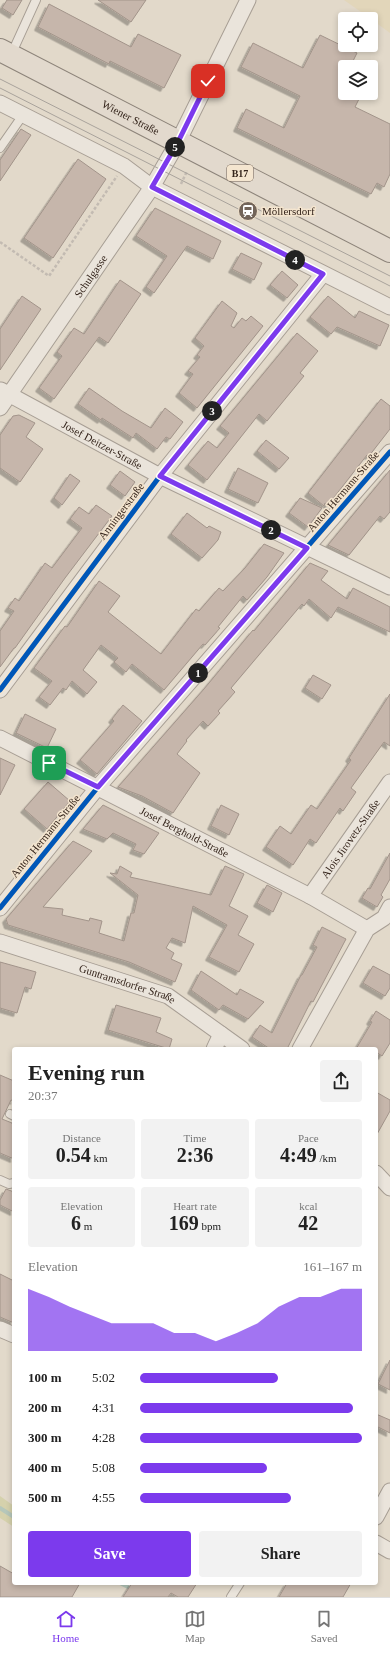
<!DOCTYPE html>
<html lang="en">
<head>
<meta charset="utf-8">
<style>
	:root { --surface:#fff; --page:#f2f2f2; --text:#222; --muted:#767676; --line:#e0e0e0; --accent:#7c3aed }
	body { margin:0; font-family:Georgia,serif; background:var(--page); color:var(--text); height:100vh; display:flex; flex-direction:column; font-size:15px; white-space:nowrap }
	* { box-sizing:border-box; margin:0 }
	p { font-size:13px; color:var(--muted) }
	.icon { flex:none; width:22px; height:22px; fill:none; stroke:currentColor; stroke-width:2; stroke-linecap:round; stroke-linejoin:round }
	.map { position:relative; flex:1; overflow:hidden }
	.sheet { position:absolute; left:12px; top:1047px; width:366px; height:538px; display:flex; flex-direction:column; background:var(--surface); border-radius:4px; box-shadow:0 2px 6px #0003 }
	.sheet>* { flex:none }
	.buttons { position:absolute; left:338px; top:12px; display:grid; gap:8px }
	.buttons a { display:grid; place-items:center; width:40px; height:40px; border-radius:4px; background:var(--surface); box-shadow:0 2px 6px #0003; font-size:20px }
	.pin { position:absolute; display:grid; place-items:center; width:34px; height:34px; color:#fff; margin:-17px; border-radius:8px; box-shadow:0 2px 6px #0006 }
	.km { position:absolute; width:20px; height:20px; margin:-10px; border-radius:50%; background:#222; color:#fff; font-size:11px; line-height:20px; text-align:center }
	.round { display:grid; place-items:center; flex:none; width:42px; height:42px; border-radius:4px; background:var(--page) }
	.summary { display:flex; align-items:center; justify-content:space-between; height:68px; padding:0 16px }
	h1 { font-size:22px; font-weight:700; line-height:30px }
	.stats { display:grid; grid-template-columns:repeat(3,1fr); gap:6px; height:68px; padding:4px 16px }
	.stats div { display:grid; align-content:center; border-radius:4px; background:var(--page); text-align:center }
	.stats b { font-size:20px; font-weight:700 }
	.stats small { font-size:11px; font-weight:400 }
	.stats p { font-size:11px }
	.chart { height:112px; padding:8px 16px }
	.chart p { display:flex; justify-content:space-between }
	.chart svg { width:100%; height:72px; margin-top:4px; fill:var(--accent); opacity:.7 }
	.cta { display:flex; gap:8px; margin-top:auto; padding:8px 16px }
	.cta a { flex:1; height:46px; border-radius:4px; background:var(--accent); color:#fff; font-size:16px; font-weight:700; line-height:46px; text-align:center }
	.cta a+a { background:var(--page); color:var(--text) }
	ul { padding:0 16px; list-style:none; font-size:13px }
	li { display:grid; grid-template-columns:64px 48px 1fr; align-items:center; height:30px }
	li i { height:10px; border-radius:5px; background:var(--accent) }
	.tab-bar { display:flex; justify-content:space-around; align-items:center; height:56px; border-top:1px solid var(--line); background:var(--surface); font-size:11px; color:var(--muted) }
	.tab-bar a { display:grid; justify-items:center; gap:2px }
	.tab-bar .active { color:var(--accent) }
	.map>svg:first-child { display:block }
	.farmland { fill:#e2d6ba }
	.green { fill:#d5d1ac }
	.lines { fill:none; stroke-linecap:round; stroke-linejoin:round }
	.stream { stroke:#b6c7ba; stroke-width:4 }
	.building { fill:#c6b6ab; stroke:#a2948a; filter:url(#shadow) }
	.service-casing { stroke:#a79e94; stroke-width:10 }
	.minor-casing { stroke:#a79e94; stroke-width:17 }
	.primary-casing { stroke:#8d847a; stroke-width:24 }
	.path { stroke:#c3bbb2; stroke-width:2.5; stroke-dasharray:3 2; stroke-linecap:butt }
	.service { stroke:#eae4db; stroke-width:8 }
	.minor { stroke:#eae4db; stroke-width:15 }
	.primary { stroke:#e2d9cd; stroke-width:22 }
	.tram { stroke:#a9a39c; stroke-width:1 }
	.cycleway-casing { stroke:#f4e5cf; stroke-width:8 }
	.cycleway { stroke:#0057b8; stroke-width:5 }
	.route-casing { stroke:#fff; stroke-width:8 }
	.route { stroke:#7c3aed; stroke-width:5 }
	.labels { text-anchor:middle; stroke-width:3; stroke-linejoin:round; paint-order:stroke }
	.shield { fill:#f4e5cf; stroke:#6e5f52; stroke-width:1 }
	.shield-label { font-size:10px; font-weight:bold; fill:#35251c }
	.street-label { font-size:11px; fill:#35251c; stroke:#f4e5cf }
	.poi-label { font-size:11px; fill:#35251c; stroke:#f4e5cf; text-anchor:start }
</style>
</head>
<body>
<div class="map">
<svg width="390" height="1597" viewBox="0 0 390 1597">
	<defs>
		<filter id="shadow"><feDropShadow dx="-3.5" dy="3.5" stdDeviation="0" flood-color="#0004"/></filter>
	</defs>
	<rect width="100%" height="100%" fill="#e2d9ca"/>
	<polygon class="farmland" points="344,0 390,0 390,33 371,19"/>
	<polygon class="green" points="0,1496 14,1506 14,1527 0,1518"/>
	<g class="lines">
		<g class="stream">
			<polyline points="0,1508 14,1517"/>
			<polyline points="120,1583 128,1587"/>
		</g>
	</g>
	<g class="building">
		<polygon points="7,0 22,0 13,15 2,8"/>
		<polygon points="98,0 146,0 131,22"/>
		<polygon points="49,4 131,47 138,34 181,55 164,88 110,61 109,64 38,27"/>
		<polygon points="320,35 357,53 350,67 345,67 345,93 362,93 355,107 390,124 390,174 384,187 377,183 371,194 237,128 246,109 284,128 300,96 241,67 253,43 303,68"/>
		<polygon points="21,129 31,135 0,181 0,160"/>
		<polygon points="78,159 106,179 53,258 24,238"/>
		<polygon points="155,208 221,241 213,259 187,246 154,293 146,287 167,256 136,236"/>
		<polygon points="241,253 262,263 254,280 232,269"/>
		<polygon points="282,271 298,285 287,298 270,285"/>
		<polygon points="120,280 141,294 108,343 99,337 54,399 39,388 62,356 57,352 74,328 84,334"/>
		<polygon points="22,296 41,309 0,370 0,329"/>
		<polygon points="328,296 355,318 359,311 389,325 380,346 337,327 331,334 310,317"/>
		<polygon points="222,301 237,313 231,326 234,328 242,318 246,321 251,316 263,326 197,408 179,393 193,374 188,371 200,357 197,355 204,346 195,338"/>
		<polygon points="297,333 318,351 300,373 304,376 267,421 259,414 207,480 188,465 208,441 217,448 229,433 220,426"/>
		<polygon points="89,388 122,411 151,428 165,408 183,422 170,439 166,437 157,449 136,433 133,438 102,418 101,420 78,404"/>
		<polygon points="381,399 390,406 390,429 369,456 367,455 328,505 325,503 324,506 308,493"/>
		<polygon points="19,415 35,423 26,437 43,449 20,482 0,468 0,435 13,416"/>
		<polygon points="266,440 289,458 279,469 257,451"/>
		<polygon points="238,468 268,483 258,503 228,489"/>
		<polygon points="390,470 390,512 384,519 380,516 349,555 328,545"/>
		<polygon points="120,471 135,482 125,496 110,485"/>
		<polygon points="70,474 80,481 62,505 54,498"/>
		<polygon points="300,498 322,508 308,527 289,513"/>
		<polygon points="96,505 112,516 65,578 15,648 14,648 0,667 0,631 14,611 8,608 15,598 19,601 45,563 52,568 82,528 70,519 79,507 89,514"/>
		<polygon points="187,513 207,528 209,526 221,532 218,540 202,558 171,534"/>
		<polygon points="264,544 284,553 267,577 247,600 243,596 218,627 220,628 205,645 203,644 164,690 132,664 126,672 114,662 118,658 101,645 83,670 97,682 87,694 72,681 66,690 63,688 50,705 39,697 52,681 34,668 65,626 67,627 99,581 120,596 108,612 161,654 196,609 199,611 219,588 223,591 245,568"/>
		<polygon points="310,563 328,571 321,580 347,599 353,588 390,607 390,632 338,607 331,618 309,599 304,606 302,604 231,688 235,692 218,711 220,713 208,726 203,721 186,740 187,741 177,754 200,773 173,813 142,796 118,787 204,689 253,630 254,631"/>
		<polygon points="313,675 331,685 322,699 305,688"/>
		<polygon points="390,694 390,746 384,742 351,788 356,792 343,811 340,808 316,843 310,839 293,865 266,847 280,826 291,834 311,805 317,809 351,760 349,758"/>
		<polygon points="123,705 142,721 97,774 80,760 114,721 112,719"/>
		<polygon points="25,714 56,729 47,748 16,733"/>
		<polygon points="0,758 15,765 0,795"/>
		<polygon points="48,782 70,801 47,829 24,809"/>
		<polygon points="103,805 159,833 144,854 133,850 136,844 113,833 107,839 83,829"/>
		<polygon points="221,805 239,814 229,835 211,826"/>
		<polygon points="73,841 92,851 43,907 63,909 62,915 89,921 90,918 102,921 99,933 124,941 131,913 134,913 138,895 110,873 117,874 120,866 132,873 130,877 211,895 225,866 244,874 229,906 248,916 238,935 254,944 239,972 209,957 227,925 193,906 185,943 172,938 166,948 174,953 171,959 182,964 175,982 129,962 8,925 6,919"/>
		<polygon points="390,853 390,879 381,895 383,897 377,907 362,898 368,888 370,889"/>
		<polygon points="267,885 282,893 273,912 257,903"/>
		<polygon points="322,927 346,939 313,1002 311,1001 287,1049 270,1049 252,1037 260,1025 272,1033 301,975 302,975 317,947 313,945"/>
		<polygon points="0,962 36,972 31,989 25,987 17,1013 0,1008"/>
		<polygon points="373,966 390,975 390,988 385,996 363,983"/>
		<polygon points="201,971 237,995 240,989 264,1002 248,1019 223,1005 219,1010 191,990"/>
		<polygon points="116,1005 161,1018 156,1032 172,1039 169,1049 108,1030"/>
		<polygon points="376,1011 390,1020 390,1043 382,1056 376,1052 376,1049 356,1049 372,1022 370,1021"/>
		<polygon points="0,1075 14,1081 14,1101 11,1100 2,1119 12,1123 14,1128 14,1159 0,1153"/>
		<polygon points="376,1092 390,1100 390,1111 376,1136"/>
		<polygon points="6,1189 14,1192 14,1212 0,1205 0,1200"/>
		<polygon points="0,1274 14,1281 14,1323 0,1317"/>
		<polygon points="390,1360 390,1390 378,1384"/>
		<polygon points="376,1414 390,1420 390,1433 376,1426"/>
		<polygon points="0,1566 14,1574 14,1583 80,1583 72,1597 0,1597"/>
		<polygon points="132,1583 197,1583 188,1597 178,1597 171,1593 168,1597 123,1597"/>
		<polygon points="287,1583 351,1583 343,1597 279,1597"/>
	</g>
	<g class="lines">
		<defs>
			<g id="service">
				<polyline points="11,55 36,0"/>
				<polyline points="0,148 23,115"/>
				<polyline points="10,1114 14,1116"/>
				<polyline points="0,1180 9,1184 14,1183"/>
				<polyline points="231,1597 240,1583"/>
			</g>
			<g id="minor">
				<polyline points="0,103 124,166 152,187 390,307"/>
				<path id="s1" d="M1,390L160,476L390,587"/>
				<path id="s2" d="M0,408L152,187L178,142L248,0"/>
				<polyline points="0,690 160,476 323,274"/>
				<path id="s3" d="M0,738L310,896L367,929"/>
				<path id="s4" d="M310,896L390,782"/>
				<polyline points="0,908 98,787 390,452"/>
				<path id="s5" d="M0,942L168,996L242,1049"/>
				<polyline points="214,1049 221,1034"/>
				<polyline points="300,1049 367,929 384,918 390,907"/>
				<polyline points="376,1173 390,1188"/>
				<polyline points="0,1329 14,1335"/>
				<polyline points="376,1517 390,1491"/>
				<polyline points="376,1543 390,1551"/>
			</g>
			<g id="primary">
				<path id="s6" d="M0,50L390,251"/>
			</g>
		</defs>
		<use href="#service" class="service-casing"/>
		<use href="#minor" class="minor-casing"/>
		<use href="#primary" class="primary-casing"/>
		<g class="path">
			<polyline points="181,184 187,171"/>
			<polyline points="0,242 49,276 117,176"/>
		</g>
		<use href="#service" class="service"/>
		<use href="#minor" class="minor"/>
		<use href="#primary" class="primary"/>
		<g class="tram">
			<polyline points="0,79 390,276"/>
			<polyline points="0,88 390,286"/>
		</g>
		<defs>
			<g id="cycleway">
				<polyline points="0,690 160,476 323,274"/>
				<polyline points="0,908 98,787 390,452"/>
			</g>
		</defs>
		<use href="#cycleway" class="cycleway-casing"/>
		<use href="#cycleway" class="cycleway"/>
	</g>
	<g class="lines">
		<defs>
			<polyline id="route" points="49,763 98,787 307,548 160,476 323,274 152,187 178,142 208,81"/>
		</defs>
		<use href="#route" class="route-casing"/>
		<use href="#route" class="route"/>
	</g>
	<defs>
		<symbol id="station-disc" viewBox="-11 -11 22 22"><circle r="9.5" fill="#726459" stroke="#f4e5cf"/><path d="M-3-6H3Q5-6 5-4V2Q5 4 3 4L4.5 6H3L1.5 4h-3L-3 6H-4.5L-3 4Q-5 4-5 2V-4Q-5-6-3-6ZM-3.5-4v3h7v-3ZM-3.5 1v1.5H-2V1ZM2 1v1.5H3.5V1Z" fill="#fff"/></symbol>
	</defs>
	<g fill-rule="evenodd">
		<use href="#station-disc" x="237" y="200" width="22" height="22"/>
	</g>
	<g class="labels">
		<rect class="shield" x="227" y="165" width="26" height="16" rx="3"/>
		<g class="shield-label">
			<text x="240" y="177">B17</text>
		</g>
		<g class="street-label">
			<text dy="4" stroke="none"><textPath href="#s6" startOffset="147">Wiener Straße</textPath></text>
			<text dy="4" stroke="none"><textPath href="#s2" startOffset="160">Schulgasse</textPath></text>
			<text dy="4" stroke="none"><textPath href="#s1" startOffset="115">Josef Deitzer-Straße</textPath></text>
			<text transform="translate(343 491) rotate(-49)" y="4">Anton Hermann-Straße</text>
			<text transform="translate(121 511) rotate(-53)" y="4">Anningerstraße</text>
			<text dy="4" stroke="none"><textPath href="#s3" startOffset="207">Josef Berghold-Straße</textPath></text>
			<text transform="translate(45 836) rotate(-51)" y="4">Anton Hermann-Straße</text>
			<text dy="4" stroke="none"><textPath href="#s4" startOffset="70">Alois Jirovetz-Straße</textPath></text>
			<text dy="4" stroke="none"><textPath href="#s5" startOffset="134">Guntramsdorfer Straße</textPath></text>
		</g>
		<g class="poi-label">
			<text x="262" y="215">Möllersdorf</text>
		</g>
	</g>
</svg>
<div class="buttons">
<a><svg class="icon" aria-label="locate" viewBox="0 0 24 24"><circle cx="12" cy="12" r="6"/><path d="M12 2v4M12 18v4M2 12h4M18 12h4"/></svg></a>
<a><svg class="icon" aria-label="layers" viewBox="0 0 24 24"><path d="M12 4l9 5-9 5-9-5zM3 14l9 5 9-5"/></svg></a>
</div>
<div class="pin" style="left:49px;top:763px;background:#1e9e55"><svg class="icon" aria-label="arrive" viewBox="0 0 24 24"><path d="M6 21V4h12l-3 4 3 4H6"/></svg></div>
<div class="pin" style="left:208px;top:81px;background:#d93025"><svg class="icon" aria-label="check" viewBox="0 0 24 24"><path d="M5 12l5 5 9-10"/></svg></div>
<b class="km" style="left:198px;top:673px">1</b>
<b class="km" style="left:271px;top:530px">2</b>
<b class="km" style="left:212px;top:411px">3</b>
<b class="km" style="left:295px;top:260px">4</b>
<b class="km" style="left:175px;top:147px">5</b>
<section class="sheet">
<div class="summary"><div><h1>Evening run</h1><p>20:37</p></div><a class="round"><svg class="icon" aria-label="share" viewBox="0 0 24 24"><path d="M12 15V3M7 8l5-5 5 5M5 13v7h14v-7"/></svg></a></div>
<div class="stats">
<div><p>Distance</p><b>0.54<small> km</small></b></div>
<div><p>Time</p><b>2:36</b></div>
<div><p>Pace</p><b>4:49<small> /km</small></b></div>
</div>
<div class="stats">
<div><p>Elevation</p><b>6<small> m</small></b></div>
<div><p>Heart rate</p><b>169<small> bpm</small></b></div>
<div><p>kcal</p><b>42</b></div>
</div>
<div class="chart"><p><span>Elevation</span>161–167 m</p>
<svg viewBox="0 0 160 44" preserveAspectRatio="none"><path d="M0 44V6L10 11L20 17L30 22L40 27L50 27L60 27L70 33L80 33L90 38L100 33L110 27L120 17L130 11L140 11L150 6L160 6V44z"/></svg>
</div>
<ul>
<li><b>100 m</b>5:02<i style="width:62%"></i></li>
<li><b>200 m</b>4:31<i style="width:96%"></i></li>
<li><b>300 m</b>4:28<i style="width:100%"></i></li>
<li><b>400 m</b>5:08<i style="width:57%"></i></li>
<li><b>500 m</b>4:55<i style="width:68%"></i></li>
</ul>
<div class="cta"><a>Save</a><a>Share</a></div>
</section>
</div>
<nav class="tab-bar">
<a class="active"><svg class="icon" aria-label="home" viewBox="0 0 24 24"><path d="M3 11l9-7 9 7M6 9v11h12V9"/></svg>Home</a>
<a><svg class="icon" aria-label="map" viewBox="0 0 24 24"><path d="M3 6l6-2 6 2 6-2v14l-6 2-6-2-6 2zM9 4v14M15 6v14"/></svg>Map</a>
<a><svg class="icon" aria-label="saved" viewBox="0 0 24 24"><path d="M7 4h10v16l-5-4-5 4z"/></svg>Saved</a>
</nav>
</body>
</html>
